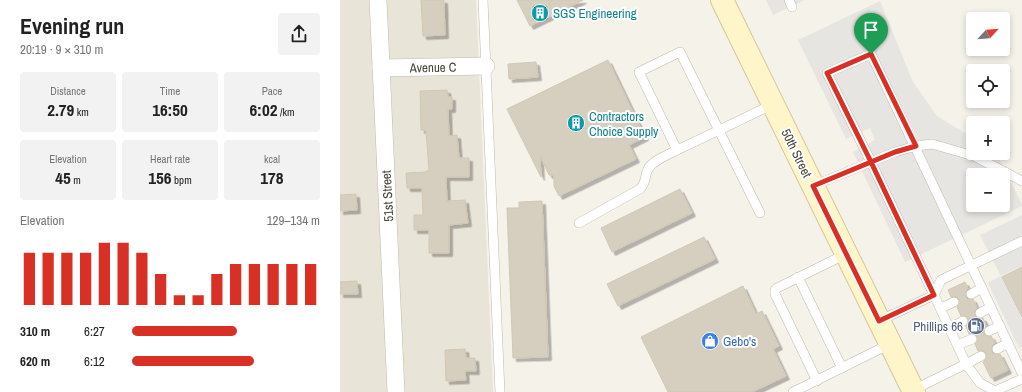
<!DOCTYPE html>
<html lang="en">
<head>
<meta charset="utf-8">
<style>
	:root { --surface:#fff; --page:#f2f2f2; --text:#222; --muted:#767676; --accent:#d93025 }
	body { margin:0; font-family:"Archivo Narrow",sans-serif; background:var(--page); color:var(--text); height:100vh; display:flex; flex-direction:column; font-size:15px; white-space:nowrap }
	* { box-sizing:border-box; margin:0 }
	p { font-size:13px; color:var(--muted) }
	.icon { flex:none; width:22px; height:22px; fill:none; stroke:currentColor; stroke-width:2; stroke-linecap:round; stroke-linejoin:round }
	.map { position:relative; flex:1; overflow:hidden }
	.sheet { display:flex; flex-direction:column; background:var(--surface); width:340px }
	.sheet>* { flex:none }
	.needle { width:26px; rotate:64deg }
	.controls { position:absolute; left:626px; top:12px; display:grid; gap:8px }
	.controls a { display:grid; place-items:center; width:44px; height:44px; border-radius:4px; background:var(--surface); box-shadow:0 2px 6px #0003; font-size:20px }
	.pin { position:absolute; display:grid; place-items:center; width:34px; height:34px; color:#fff; margin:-41px -17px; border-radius:50% 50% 50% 0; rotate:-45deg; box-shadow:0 0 4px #0007 }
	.pin .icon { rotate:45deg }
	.round { display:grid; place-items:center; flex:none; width:42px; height:42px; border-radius:4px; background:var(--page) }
	.overview { display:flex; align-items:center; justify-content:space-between; height:68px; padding:0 20px }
	h1 { font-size:22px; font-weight:700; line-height:30px }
	.figures { display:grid; grid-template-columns:repeat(3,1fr); gap:6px; height:68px; padding:4px 20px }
	.figures div { display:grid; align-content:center; border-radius:4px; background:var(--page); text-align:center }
	.figures b { font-size:17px; font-weight:700 }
	.figures small { font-size:11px; font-weight:400 }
	.figures p { font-size:11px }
	.chart { height:112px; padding:8px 20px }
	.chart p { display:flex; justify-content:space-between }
	.chart svg { width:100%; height:72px; margin-top:4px; stroke:var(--accent); stroke-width:6 }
	ul { padding:0 20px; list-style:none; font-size:13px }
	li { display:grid; grid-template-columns:64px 48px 1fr; align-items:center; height:30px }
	li i { height:10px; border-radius:5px; background:var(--accent) }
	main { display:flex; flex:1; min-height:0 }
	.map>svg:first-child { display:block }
	.residential { fill:#e9e4d8 }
	.parking { fill:#e6e5e1; fill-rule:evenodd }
	.building { fill:#d6cfbf; stroke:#d1c7b2; filter:url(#shadow) }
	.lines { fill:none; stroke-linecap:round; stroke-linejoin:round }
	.service-casing { stroke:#c0bbac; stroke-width:10 }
	.minor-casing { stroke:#c0bbac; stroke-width:18 }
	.secondary-casing { stroke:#d4c89a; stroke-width:24 }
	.service { stroke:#fff; stroke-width:9 }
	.minor { stroke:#fff; stroke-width:17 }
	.secondary { stroke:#fef5ca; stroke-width:22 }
	.route-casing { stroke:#fff; stroke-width:8 }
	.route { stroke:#d93025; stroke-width:5 }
	.labels { text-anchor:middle; stroke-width:4; stroke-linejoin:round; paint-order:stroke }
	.culture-label { font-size:13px; fill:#0d838f; stroke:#fff; text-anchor:start }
	.street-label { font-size:13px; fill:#494338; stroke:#fff }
	.service-label { font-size:13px; fill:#4e5e75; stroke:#fff; text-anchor:end }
	.shop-label { font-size:13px; fill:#366cbe; stroke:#fff; text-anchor:start }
</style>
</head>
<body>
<main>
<section class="sheet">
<div class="overview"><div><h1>Evening run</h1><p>20:19 · 9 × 310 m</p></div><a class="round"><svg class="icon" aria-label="share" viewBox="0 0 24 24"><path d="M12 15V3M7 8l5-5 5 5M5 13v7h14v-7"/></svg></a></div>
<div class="figures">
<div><p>Distance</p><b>2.79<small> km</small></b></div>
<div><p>Time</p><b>16:50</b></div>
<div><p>Pace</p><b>6:02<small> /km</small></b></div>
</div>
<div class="figures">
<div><p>Elevation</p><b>45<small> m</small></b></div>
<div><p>Heart rate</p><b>156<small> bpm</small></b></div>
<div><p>kcal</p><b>178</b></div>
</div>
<div class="chart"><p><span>Elevation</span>129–134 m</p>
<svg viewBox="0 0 160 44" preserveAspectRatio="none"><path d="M5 44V12M15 44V12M25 44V12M35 44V12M45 44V6M55 44V6M65 44V12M75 44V25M85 44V38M95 44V38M105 44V25M115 44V19M125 44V19M135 44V19M145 44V19M155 44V19"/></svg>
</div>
<ul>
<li><b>310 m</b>6:27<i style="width:56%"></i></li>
<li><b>620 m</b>6:12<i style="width:65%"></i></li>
</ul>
</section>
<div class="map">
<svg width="682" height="392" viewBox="0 0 682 392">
	<defs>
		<filter id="shadow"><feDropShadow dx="3.5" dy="3.5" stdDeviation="0" flood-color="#0004"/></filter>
	</defs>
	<rect width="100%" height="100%" fill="#f5f2ea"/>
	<polygon class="residential" points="0,0 136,0 153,392 0,392"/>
	<g class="parking">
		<polygon points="426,0 465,0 433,15"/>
		<path d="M540,1L573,82L597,116L633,138V153H656L682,204V206L565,262L513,152L535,140L530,128L506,139L458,40ZM633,175H663V205H633Z"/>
		<polygon points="682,215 682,266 661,276 682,319 682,347 679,348 648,283 661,276 640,235"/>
	</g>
	<g class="building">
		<polygon points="81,0 104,0 105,35 83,36"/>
		<polygon points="177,0 243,0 190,26"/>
		<polygon points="268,60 305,137 289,145 296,159 219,196 214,186 214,175 209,175 200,156 201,177 167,109"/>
		<polygon points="196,62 198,77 169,79 168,64"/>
		<polygon points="107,90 108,97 112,97 112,109 108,109 109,136 117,135 119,158 129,158 129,177 106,177 107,201 125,200 128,223 109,225 109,253 89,253 89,230 74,230 74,215 83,215 82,188 67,188 66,173 86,172 86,171 89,171 86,130 81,130 80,91"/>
		<polygon points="340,189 352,213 272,252 261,228"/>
		<polygon points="16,194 17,210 0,211 0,195"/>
		<polygon points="202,201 208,357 173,358 167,208 179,208 179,202"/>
		<polygon points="364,237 375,259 278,306 267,284"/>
		<polygon points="682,267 682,317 662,277"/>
		<polygon points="17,281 18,294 0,294 0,282"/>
		<polygon points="625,282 628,289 626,291 626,297 628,299 633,299 637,308 635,310 635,316 637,318 643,318 646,326 643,330 644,334 648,337 651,336 655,343 652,346 652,352 654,354 660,354 668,370 651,378 643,362 646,359 646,354 644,351 638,351 635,344 638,340 637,336 633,333 629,334 626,326 628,324 628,319 626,316 621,316 617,307 620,303 619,299 615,296 611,297 608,290"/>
		<polygon points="403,286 416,314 422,311 439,346 433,349 446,376 412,392 328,392 301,337"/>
		<polygon points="125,349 126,358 135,358 136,371 125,371 126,380 106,381 105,350"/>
	</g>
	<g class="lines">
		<defs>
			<g id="service">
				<polyline points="143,0 160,392"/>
				<polyline points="449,0 452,7"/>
				<polyline points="473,186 555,152 576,146 592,144 634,156 682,181"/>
				<path d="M420,213L340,52L299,72L337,150C369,135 401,120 433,104"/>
				<path d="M239,223L300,189C307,182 304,177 308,169C313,160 328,155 337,150"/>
				<polyline points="458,277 502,368"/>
				<polyline points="631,294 642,288"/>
				<polyline points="594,295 531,162 487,73 531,54 682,373"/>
				<polyline points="594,295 601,280 682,241"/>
				<polyline points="601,308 614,302"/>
				<polyline points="640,313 651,307"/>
				<polyline points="539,321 594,295 626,364 573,390"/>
				<polyline points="610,328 623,321"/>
				<polyline points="649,331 660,326"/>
				<polyline points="618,345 632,339"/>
				<polyline points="657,349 668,343"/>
				<polyline points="641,356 626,364 640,383 655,391 682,379"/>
				<polyline points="477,381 435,294 435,290 437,288 506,254"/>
				<polyline points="453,392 550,344"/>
			</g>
			<g id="minor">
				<polyline points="38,0 56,392"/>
				<polyline points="41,68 146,66"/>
			</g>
			<polyline id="secondary" points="382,0 574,392"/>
		</defs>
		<use href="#service" class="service-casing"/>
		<use href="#minor" class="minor-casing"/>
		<use href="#secondary" class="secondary-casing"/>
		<use href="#service" class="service"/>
		<use href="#minor" class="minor"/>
		<use href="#secondary" class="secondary"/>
	</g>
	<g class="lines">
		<defs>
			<polyline id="route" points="531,54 487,73 531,162 473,186 539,321 594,295 531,162 555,152 576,146 531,54"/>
		</defs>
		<use href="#route" class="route-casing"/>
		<use href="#route" class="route"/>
	</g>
	<defs>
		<symbol id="building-disc" viewBox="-11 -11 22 22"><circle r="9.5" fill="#0f9aa8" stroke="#fff"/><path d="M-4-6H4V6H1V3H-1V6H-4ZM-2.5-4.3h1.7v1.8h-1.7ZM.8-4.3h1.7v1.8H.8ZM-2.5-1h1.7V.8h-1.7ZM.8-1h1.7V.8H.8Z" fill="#fff"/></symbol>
		<symbol id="fuel-disc" viewBox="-11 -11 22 22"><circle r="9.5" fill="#5c6f8a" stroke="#fff"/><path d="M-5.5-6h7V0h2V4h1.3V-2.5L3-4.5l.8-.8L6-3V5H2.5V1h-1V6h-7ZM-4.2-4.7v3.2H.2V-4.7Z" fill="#fff"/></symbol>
		<symbol id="shop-disc" viewBox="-11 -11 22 22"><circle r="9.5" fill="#3f7fe0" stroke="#fff"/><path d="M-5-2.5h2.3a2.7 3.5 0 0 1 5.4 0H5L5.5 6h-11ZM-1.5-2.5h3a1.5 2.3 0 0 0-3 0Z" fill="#fff"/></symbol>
	</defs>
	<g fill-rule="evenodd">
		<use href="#building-disc" x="190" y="3" width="20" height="20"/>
		<use href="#building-disc" x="226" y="113" width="20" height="20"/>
		<use href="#fuel-disc" x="626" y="316" width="20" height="20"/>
		<use href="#shop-disc" x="360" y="331" width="20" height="20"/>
	</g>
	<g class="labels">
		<g class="culture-label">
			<text x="213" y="18">SGS Engineering</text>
			<text x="249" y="121">Contractors<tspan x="249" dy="15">Choice Supply</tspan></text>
		</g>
		<g class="street-label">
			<text transform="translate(93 67) rotate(-1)" y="5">Avenue C</text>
			<text transform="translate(457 153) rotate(64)" y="5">50th Street</text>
			<text transform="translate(47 196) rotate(-93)" y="5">51st Street</text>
		</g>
		<g class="service-label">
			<text x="623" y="331">Phillips 66</text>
		</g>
		<g class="shop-label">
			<text x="383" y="346">Gebo's</text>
		</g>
	</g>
</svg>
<div class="controls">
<a><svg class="needle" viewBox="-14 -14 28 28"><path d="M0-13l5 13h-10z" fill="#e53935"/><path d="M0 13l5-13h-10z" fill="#767676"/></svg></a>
<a><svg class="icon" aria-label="locate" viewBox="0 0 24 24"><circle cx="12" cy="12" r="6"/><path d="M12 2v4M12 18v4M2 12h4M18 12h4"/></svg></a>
<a>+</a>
<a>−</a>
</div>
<div class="pin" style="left:531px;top:54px;background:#1e9e55"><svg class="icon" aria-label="arrive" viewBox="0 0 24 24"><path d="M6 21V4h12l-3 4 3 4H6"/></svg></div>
</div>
</main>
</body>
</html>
